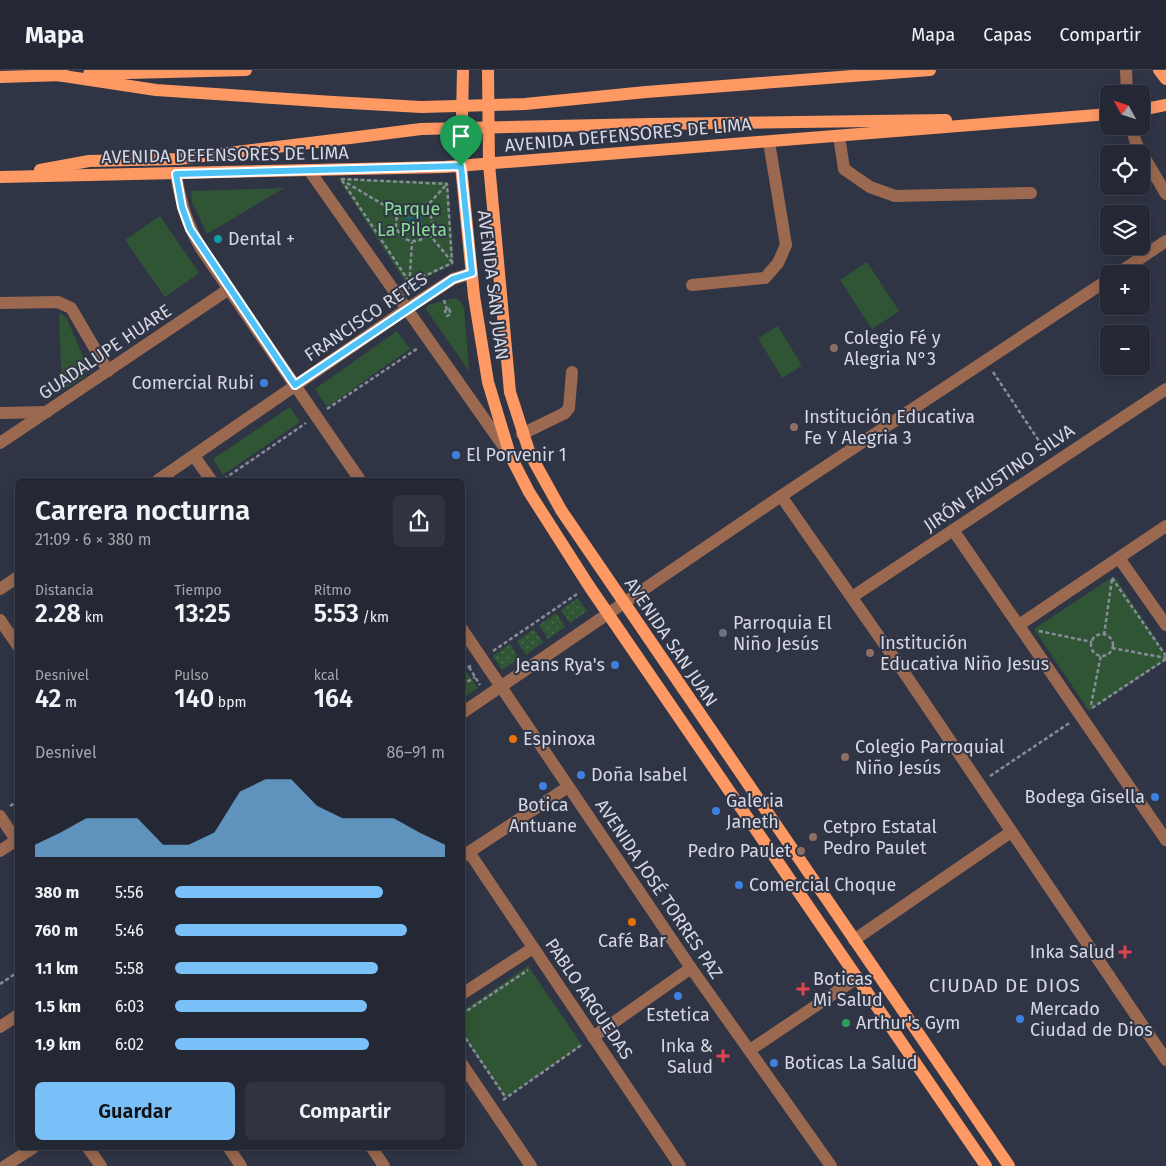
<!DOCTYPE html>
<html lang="es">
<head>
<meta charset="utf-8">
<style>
	:root { --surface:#242834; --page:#303440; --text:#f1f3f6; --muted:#a3a6ac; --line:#41444f; --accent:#79bff8 }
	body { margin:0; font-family:"Fira Sans",sans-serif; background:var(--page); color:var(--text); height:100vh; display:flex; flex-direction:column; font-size:19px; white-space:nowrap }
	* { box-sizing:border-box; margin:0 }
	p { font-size:16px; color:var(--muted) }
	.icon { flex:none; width:28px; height:28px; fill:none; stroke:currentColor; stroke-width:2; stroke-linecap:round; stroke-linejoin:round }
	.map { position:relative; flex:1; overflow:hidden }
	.panel { position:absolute; left:15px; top:408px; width:450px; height:672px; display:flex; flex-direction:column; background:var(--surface); border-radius:8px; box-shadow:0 2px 12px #0003,0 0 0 1px var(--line) }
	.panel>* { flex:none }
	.needle { width:32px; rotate:310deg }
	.fabs { position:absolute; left:1100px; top:15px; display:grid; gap:10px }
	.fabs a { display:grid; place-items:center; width:50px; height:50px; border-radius:8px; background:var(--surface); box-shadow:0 2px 12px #0003,0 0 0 1px var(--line); font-size:25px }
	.pin { position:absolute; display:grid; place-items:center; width:42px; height:42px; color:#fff; margin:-51px -21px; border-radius:50% 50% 50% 0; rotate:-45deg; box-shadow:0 0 5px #0007 }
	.pin .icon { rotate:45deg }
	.round { display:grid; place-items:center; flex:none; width:52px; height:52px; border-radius:8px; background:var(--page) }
	.head { display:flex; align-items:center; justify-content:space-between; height:85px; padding:0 20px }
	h1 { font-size:28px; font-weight:600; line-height:38px }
	.metrics { display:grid; grid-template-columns:repeat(3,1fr); gap:8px; height:85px; padding:5px 20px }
	.metrics div { display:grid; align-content:center }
	.metrics b { font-size:25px; font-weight:600 }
	.metrics small { font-size:14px; font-weight:400 }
	.metrics p { font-size:14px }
	.chart { height:140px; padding:10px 20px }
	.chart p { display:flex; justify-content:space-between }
	.chart svg { width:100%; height:90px; margin-top:5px; fill:var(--accent); opacity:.7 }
	.primary-button { display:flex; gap:10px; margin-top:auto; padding:10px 20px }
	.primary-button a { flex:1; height:58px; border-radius:8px; background:var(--accent); color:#111; font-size:20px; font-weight:600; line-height:58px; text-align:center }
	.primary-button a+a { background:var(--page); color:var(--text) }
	ul { padding:0 20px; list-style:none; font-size:16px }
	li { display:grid; grid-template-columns:80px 60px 1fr; align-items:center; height:38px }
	li i { height:12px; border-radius:6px; background:var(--accent) }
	header { display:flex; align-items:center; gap:30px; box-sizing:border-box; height:70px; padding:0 25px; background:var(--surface); border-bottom:1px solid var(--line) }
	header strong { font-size:24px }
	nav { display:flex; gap:28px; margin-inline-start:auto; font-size:18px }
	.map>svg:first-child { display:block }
	.green { fill:#305534 }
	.garden { fill:url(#garden-dots) }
	.water { fill:url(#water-rules) }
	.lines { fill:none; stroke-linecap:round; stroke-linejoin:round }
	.path { stroke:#888c9a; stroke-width:2.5; stroke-dasharray:4 2.5; stroke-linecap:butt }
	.minor { stroke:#9b6950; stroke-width:12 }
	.major { stroke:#fe9964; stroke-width:12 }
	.major-bridge { stroke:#fe9964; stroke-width:12 }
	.route-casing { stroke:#fff; stroke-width:10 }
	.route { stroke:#4fc3f7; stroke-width:6 }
	.culture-dot { fill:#0f9aa8; stroke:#303546; stroke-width:2 }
	.education-dot { fill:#8d6e63; stroke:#303546; stroke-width:2 }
	.shop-dot { fill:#3f7fe0; stroke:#303546; stroke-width:2 }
	.worship-dot { fill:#6b7280; stroke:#303546; stroke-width:2 }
	.food-dot { fill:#e8710a; stroke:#303546; stroke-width:2 }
	.health-dot { fill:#e0444e; stroke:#303546; stroke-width:2 }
	.leisure-dot { fill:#2e9e5b; stroke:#303546; stroke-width:2 }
	.labels { text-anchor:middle; stroke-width:4; stroke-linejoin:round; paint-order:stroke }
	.street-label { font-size:18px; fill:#d5d8e3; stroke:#303546 }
	.park-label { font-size:18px; fill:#88dd91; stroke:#303546 }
	.poi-label { font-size:18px; fill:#d5d8e3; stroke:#303546; text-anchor:start }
	.neighbourhood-label { font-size:19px; letter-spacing:1px; fill:#d5d8e3; stroke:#303546 }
</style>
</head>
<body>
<header>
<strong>Mapa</strong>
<nav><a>Mapa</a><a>Capas</a><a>Compartir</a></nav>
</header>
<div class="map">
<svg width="1166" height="1096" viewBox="0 0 1166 1096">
	<defs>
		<pattern id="garden-dots" width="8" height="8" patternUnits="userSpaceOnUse" patternTransform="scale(1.25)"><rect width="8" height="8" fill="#305534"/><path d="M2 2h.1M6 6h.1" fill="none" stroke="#4d6d51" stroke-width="1.8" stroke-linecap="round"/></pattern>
		<pattern id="water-rules" width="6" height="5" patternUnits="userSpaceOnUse" patternTransform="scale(1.25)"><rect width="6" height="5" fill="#1a595f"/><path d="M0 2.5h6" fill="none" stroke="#3a7076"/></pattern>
	</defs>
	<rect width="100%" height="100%" fill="#303546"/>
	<g class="green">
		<polygon points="338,108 448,112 454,194 408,216"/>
		<polygon points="284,118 207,164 192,132 191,121"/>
		<polygon points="160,146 199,203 165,227 125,170"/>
		<polygon points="867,192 899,241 872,259 840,210"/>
		<polygon points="454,228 460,231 464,238 469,301 426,239 428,235"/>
		<polygon points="59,243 66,247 88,298 84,307 62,321"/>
		<polygon points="778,256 802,296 782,308 758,268"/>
		<polygon points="397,261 410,279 327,337 315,319"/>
		<polygon points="290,337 300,352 223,405 213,389"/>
		<polygon points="1114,506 1166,584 1166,590 1089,641 1034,559"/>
		<polygon points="466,601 478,618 463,628 463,603"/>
		<polygon points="528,896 582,975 505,1028 463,966 463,941"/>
	</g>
	<g class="garden">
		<polygon points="578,528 587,541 570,553 561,540"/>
		<polygon points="556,543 565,557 548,569 539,555"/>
		<polygon points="534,559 543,572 526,585 517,571"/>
		<polygon points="510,574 519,588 502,600 493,586"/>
	</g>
	<polygon class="water" points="420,144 423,149 422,153 424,160 421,163 415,161 408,163 405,148 409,146 414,148"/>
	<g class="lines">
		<g class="path">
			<polygon points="341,109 447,114 452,193 410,213"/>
			<polyline points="347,113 399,144"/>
			<circle cx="414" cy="153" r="18"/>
			<polyline points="425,138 447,114"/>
			<polyline points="429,164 452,192"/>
			<polyline points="409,219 412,172"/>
			<polyline points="444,230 447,240"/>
			<polygon points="449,239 451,244 447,246 445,241"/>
			<polyline points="993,302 1047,383"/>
			<polyline points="327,339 418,278"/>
			<polyline points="224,409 306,353"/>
			<polyline points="1112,508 1166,586"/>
			<polyline points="1039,561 1092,572"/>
			<circle cx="1102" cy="575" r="11"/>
			<polyline points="1104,565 1112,509"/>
			<polyline points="1112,578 1166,588"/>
			<polyline points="493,581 577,524"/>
			<polyline points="469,597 480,615"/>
			<polyline points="462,601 472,595"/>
			<polyline points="462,615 475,607"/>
			<polyline points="1091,635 1101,585"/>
			<polyline points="1092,638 1166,589"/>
			<polyline points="990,706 1071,652"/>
			<polyline points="10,736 18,731"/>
			<polyline points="0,914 18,902"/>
			<polyline points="462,944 528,900"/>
			<polyline points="462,963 506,1028"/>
			<polyline points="503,1030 583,974"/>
		</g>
		<g class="minor">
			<polyline points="1126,0 1127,24"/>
			<polyline points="1131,56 1136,73 1166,124"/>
			<polyline points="839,66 844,99 870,117 895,126 1031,123"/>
			<polyline points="309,100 509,384"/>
			<path d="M176,105C181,133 187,155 202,180L360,410"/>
			<polyline points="1117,204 1166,171"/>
			<polyline points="692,215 765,208 778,193 786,175 769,72"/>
			<polyline points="0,233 58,232 71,238 108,301"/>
			<polyline points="0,343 47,342"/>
			<polyline points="522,364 565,343 569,338 572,302"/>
			<polyline points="0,373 229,219"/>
			<polyline points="194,386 211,410"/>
			<polyline points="158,410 408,238 453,209 472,203"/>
			<polyline points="781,426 901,598 1166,990"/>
			<polyline points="953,460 1166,770"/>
			<polyline points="1119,488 1166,555"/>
			<polyline points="0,519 18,507"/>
			<polyline points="852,527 1166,319"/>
			<polyline points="0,550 18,576"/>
			<polyline points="1019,555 1166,456"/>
			<polyline points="462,559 691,898 831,1096"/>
			<polyline points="462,643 781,426 1109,209"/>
			<polyline points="0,746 16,770"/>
			<polyline points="0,781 18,769"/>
			<polyline points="469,782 680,1096"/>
			<polyline points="463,786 568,717"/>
			<polyline points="854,870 1011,762"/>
			<polyline points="462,924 533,878"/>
			<polyline points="0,957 18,945"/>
			<polyline points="593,967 691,898"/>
			<polyline points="750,980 857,908"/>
			<polyline points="462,994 531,1096"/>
			<polyline points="88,1078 101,1096"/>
			<polyline points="229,1078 241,1096"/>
			<polyline points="372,1078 384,1096"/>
			<polyline points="5,1096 33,1078"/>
		</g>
		<g class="major">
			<polyline points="463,0 461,96 474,226 488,312 510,385 529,422 589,516 986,1096"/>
			<polyline points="488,0 489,94 510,322 530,384 561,440 1009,1096"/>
			<polyline points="1159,0 1166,9"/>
			<polyline points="89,4 246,0"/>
			<polyline points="57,5 156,20 333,32"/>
			<polyline points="0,7 64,5"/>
			<polyline points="646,22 930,0"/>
			<polyline points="1141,40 1166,35"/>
			<polyline points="649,54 946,50"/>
			<polyline points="40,100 89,91 179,89 334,70"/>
			<polyline points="0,107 445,97 1109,44"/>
		</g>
		<g class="major-bridge">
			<polyline points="333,32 421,37 525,34 646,22"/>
			<polyline points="334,70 421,59 649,54"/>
		</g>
	</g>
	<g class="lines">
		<defs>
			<polygon id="route" points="461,96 472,203 453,209 295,315 190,159 182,137 176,104"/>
		</defs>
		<use href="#route" class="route-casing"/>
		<use href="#route" class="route"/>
	</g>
	<circle class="culture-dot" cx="218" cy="169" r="5"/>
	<g class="education-dot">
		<circle cx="834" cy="278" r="5"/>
		<circle cx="794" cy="357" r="5"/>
		<circle cx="870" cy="583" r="5"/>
		<circle cx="845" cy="687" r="5"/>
		<circle cx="813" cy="767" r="5"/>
		<circle cx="801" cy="781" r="5"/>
	</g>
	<g class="shop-dot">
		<circle cx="264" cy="313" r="5"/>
		<circle cx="456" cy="385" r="5"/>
		<circle cx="615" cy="595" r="5"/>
		<circle cx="581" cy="705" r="5"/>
		<circle cx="543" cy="716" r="5"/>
		<circle cx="1155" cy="727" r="5"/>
		<circle cx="716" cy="741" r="5"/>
		<circle cx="739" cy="815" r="5"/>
		<circle cx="678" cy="926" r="5"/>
		<circle cx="1020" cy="949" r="5"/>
		<circle cx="774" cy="993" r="5"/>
	</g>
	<circle class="worship-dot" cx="723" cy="563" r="5"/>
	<g class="food-dot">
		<circle cx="513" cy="669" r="5"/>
		<circle cx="632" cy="852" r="5"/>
	</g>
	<g class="health-dot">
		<path d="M1122.5 874.5h5v5h5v5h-5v5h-5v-5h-5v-5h5z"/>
		<path d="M800.5 911.5h5v5h5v5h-5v5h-5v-5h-5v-5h5z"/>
		<path d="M720.5 978.5h5v5h5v5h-5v5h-5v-5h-5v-5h5z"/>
	</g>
	<circle class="leisure-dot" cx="846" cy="953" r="5"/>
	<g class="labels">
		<g class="street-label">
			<text transform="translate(628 65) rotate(-5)" y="6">AVENIDA DEFENSORES DE LIMA</text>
			<text transform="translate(225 85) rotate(-1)" y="6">AVENIDA DEFENSORES DE LIMA</text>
			<text transform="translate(493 215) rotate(83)" y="6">AVENIDA SAN JUAN</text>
			<text transform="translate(366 247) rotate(-34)" y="6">FRANCISCO RETES</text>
			<text transform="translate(105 282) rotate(-34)" y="6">GUADALUPE HUARE</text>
			<text transform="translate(999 408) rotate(-34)" y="6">JIRÓN FAUSTINO SILVA</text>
			<text transform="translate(671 572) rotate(56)" y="6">AVENIDA SAN JUAN</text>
			<text transform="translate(659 819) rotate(56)" y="6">AVENIDA JOSÉ TORRES PAZ</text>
			<text transform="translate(589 929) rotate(56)" y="6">PABLO ARGUEDAS</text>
		</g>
		<g class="park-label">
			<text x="412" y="145">Parque<tspan x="412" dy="21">La Pileta</tspan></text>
		</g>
		<g class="poi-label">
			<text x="228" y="175">Dental +</text>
			<text x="844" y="274">Colegio Fé y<tspan x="844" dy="21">Alegria N°3</tspan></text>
			<text x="254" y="319" text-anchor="end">Comercial Rubi</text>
			<text x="804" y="353">Institución Educativa<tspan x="804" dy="21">Fe Y Alegria 3</tspan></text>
			<text x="466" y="391">El Porvenir 1</text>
			<text x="733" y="559">Parroquia El<tspan x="733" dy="21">Niño Jesús</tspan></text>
			<text x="880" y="579">Institución<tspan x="880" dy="21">Educativa Niño Jesus</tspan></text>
			<text x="605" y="601" text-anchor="end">Jeans Rya's</text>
			<text x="523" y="675">Espinoxa</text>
			<text x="855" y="683">Colegio Parroquial<tspan x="855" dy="21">Niño Jesús</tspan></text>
			<text x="591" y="711">Doña Isabel</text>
			<text x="1145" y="733" text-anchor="end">Bodega Gisella</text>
			<text x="726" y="737">Galeria<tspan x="726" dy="21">Janeth</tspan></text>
			<text x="543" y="741" text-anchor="middle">Botica<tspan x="543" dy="21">Antuane</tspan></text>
			<text x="823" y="763">Cetpro Estatal<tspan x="823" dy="21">Pedro Paulet</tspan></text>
			<text x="791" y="787" text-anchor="end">Pedro Paulet</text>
			<text x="749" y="821">Comercial Choque</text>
			<text x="632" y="877" text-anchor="middle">Café Bar</text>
			<text x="1115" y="888" text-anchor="end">Inka Salud</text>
			<text x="813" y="915">Boticas<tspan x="813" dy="21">Mi Salud</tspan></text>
			<text x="1030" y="945">Mercado<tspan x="1030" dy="21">Ciudad de Dios</tspan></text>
			<text x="678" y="951" text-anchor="middle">Estetica</text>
			<text x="856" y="959">Arthur's Gym</text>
			<text x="713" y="982" text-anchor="end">Inka &amp;<tspan x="713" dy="21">Salud</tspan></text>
			<text x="784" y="999">Boticas La Salud</text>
		</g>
		<g class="neighbourhood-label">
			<text x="1005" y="922">CIUDAD DE DIOS</text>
		</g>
	</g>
</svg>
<div class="fabs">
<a><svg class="needle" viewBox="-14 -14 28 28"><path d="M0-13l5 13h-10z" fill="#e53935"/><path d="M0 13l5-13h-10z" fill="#a3a6ac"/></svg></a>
<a><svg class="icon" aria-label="locate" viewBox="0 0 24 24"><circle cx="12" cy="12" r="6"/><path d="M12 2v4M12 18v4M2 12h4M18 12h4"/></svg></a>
<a><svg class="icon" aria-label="layers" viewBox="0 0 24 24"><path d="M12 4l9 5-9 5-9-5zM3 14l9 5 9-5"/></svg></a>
<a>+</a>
<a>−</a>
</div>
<div class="pin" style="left:461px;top:96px;background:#1e9e55"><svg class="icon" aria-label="arrive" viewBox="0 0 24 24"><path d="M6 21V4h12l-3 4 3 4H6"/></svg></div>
<section class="panel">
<div class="head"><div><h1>Carrera nocturna</h1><p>21:09 · 6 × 380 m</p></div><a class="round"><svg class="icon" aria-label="share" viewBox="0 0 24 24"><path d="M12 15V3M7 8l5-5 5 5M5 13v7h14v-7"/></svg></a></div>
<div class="metrics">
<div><p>Distancia</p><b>2.28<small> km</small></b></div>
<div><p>Tiempo</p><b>13:25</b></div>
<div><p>Ritmo</p><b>5:53<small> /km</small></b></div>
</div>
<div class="metrics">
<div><p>Desnivel</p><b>42<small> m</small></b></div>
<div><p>Pulso</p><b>140<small> bpm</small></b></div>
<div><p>kcal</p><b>164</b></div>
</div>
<div class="chart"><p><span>Desnivel</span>86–91 m</p>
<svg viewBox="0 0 160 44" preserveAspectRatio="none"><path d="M0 44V38L10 32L20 25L30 25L40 25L50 38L60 38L70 32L80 12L90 6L100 6L110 19L120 25L130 25L140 25L150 32L160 38V44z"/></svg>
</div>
<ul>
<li><b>380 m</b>5:56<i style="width:77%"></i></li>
<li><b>760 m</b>5:46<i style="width:86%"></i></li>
<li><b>1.1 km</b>5:58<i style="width:75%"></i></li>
<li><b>1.5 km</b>6:03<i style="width:71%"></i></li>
<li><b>1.9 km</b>6:02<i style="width:72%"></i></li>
</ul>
<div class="primary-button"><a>Guardar</a><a>Compartir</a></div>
</section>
</div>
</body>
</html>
